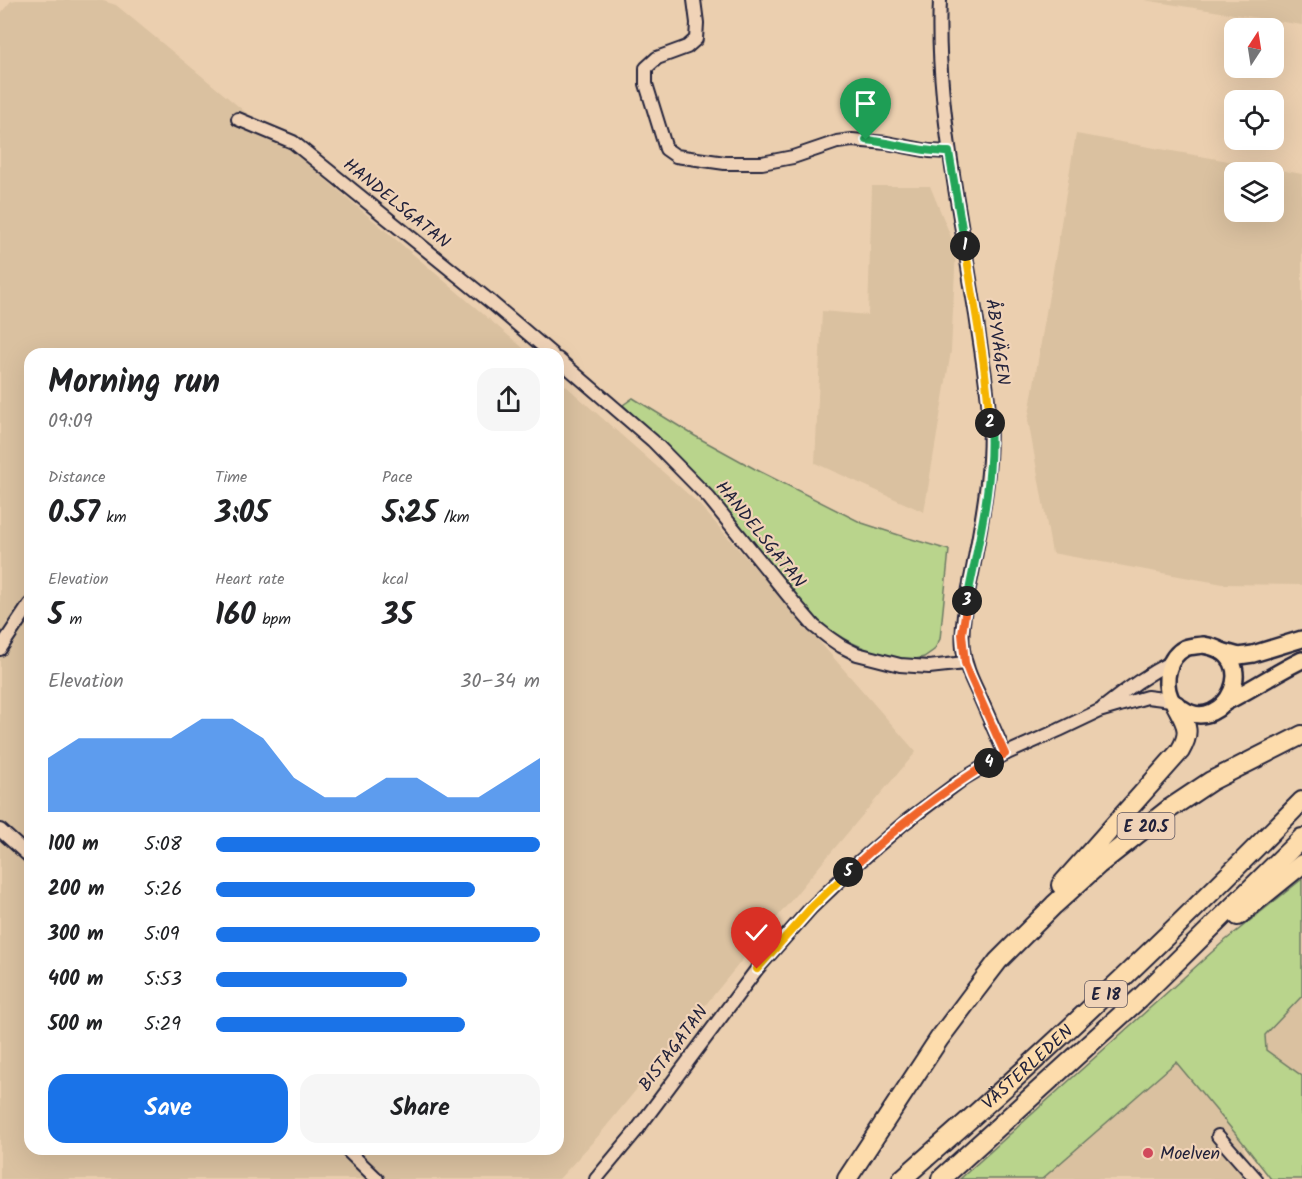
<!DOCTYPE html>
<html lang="en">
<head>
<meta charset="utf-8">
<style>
	:root { --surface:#fff; --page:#f6f6f6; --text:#202124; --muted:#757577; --accent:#1a73e8 }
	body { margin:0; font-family:Kalam,sans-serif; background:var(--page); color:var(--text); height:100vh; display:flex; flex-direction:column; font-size:22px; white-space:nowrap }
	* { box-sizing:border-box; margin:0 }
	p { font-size:20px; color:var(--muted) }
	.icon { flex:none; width:33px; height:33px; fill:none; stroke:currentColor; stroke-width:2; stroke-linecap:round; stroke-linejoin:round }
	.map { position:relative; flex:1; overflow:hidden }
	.panel { position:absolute; left:24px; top:348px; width:540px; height:807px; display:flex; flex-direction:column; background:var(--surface); border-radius:18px; box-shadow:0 6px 24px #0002 }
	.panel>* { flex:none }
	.needle { width:39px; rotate:12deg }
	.buttons { position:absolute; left:1224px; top:18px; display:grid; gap:12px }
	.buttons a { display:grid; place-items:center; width:60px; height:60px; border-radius:12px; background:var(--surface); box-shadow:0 6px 24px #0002; font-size:30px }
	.pin { position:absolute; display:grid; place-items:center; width:51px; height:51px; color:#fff; margin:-62px -26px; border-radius:50% 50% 50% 0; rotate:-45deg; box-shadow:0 0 6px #0007 }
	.pin .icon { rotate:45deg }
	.km { position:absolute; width:30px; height:30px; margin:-15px; border-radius:50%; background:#222; color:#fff; font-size:16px; line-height:30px; text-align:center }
	.round { display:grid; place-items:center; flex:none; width:63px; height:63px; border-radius:18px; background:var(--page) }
	.overview { display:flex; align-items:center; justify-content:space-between; height:102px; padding:0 24px }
	h1 { font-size:33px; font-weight:700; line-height:45px }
	.metrics { display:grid; grid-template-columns:repeat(3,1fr); gap:9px; height:102px; padding:6px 24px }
	.metrics div { display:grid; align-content:center }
	.metrics b { font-size:30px; font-weight:700 }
	.metrics small { font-size:16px; font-weight:400 }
	.metrics p { font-size:16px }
	.chart { height:168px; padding:12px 24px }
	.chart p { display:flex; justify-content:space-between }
	.chart svg { width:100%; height:108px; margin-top:6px; fill:var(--accent); opacity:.7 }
	.action { display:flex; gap:12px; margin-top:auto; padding:12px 24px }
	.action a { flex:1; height:69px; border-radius:18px; background:var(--accent); color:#fff; font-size:24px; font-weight:700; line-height:69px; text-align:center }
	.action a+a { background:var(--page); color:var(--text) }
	ul { padding:0 24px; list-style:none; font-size:20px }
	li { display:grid; grid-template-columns:96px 72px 1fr; align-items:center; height:45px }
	li i { height:15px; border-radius:8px; background:var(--accent) }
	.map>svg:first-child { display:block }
	.built { fill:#dac1a0; fill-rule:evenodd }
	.green { fill:#b9d48c; stroke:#6e7b64; stroke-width:1.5 }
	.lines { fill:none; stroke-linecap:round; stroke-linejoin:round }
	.minor-casing { stroke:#22223b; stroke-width:16 }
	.major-casing { stroke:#22223b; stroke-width:20 }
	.highway-casing { stroke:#22223b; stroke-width:22 }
	.minor { stroke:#f0d3b7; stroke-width:12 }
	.major { stroke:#fddcac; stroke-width:15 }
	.highway { stroke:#fddcac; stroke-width:18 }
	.split-1-casing { stroke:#fff; stroke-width:12 }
	.split-2-casing { stroke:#fff; stroke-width:12 }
	.split-3-casing { stroke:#fff; stroke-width:12 }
	.split-4-casing { stroke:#fff; stroke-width:12 }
	.split-5-casing { stroke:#fff; stroke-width:12 }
	.split-6-casing { stroke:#fff; stroke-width:12 }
	.split-1 { stroke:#22a559; stroke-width:8 }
	.split-2 { stroke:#f5b400; stroke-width:8 }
	.split-3 { stroke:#22a559; stroke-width:8 }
	.split-4 { stroke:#f0652b; stroke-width:8 }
	.split-5 { stroke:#f0652b; stroke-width:8 }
	.split-6 { stroke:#f5b400; stroke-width:8 }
	.poi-dot { fill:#d1495b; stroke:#f0d3b7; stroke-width:2 }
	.labels { text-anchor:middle; stroke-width:4.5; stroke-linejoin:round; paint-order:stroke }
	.shield { fill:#f0d3b7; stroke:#605760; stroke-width:1.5 }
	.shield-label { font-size:16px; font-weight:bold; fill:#22223b }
	.street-label { font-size:18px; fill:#22223b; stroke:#f0d3b7 }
	.poi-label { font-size:18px; fill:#22223b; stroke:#f0d3b7; text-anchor:start }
</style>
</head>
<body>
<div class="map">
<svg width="1302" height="1179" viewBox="0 0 1302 1179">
	<rect width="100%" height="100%" fill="#ebcfaf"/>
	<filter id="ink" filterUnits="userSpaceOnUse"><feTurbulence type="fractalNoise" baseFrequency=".0167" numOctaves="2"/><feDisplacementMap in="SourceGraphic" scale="12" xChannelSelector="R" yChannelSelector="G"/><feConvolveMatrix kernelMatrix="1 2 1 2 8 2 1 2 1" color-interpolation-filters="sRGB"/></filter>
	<g filter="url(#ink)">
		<g class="built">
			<polygon points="16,0 100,0 116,5 297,155 530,354 30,354 30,1149 558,1149 558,379 698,503 916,752 806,882 600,1134 559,1179 0,1179 0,14 11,1"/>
			<polygon points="1144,0 1302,0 1302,25"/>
			<path d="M1076,134L1302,174V585L1223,584L1052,553L1028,420ZM1274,172V212H1234V172Z"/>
			<polygon points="872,186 930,186 956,249 951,351 924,512 815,463 822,311 868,315"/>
			<polygon points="1302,996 1302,1076 1266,1050 1265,1035"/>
			<polygon points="1176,1062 1240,1139 1255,1179 1042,1179"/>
		</g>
		<g class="green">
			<polygon points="633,398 695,436 755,469 862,523 908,538 949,550 940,639 934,650 924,657 912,660 879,654 864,648 848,641 829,630 816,618 798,598 714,495 623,405"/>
			<polygon points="1302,879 1302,996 1265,1035 1266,1050 1302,1076 1302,1179 1271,1179 1240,1139 1176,1062 1042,1179 960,1179 1222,943"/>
		</g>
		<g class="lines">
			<defs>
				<g id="minor">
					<polyline points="694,0 697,23 696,39 687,47 657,58 646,68 646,84 666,149 676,156 725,163 762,163 793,157 837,142 852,140 887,143 929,151 949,152"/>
					<path d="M940,0C937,66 946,130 956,194C963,235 969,275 976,315C980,344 985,372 988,401C994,456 984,509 974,563C969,591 960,620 963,649C965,666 972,680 979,695C988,715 996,734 1005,754"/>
					<polyline points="238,119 293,142 492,303 552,354"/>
					<polyline points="558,359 653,441 709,498 795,604 814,626 828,637 841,646 857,654 900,665 929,667 965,663"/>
					<polyline points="0,649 30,604"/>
					<path d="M1103,708C1125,690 1146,675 1171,662"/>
					<polyline points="0,830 30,857"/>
					<polyline points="1218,1136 1256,1179"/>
					<polyline points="346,1149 377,1179"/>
					<polyline points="596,1179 636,1131 757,969 811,908 859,862 904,823 963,779 1005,754 1059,730 1099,711 1147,697 1171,700"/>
				</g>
				<g id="major">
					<path d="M1203,645C1266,654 1223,737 1183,709C1177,706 1172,702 1170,697C1163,680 1168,657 1185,648C1190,646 1197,646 1203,645Z"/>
					<polyline points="1221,651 1239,656 1253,654 1302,639"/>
					<path d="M1224,703C1251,690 1275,673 1302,660"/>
				</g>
				<g id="highway">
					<path d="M1061,885L1180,751C1192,731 1186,724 1176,705"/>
					<polyline points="1238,916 1302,864"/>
					<polyline points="847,1179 939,1039 975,991 998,961 1054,905 1098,865 1169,809 1211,781 1302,735"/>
					<path id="s1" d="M902,1179C1041,1058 1174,932 1302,801"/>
					<polyline points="941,1179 1140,998 1302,838"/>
				</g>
			</defs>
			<use href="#minor" class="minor-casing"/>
			<use href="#major" class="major-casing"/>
			<use href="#highway" class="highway-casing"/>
			<use href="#minor" class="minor"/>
			<use href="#major" class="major"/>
			<use href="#highway" class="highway"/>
		</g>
	</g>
	<g class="lines" filter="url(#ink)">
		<defs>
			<path id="split-1" d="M866,140C894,143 921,152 949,152L965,246"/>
			<path id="split-2" d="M965,246C974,305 986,364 990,423"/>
			<path id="split-3" d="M967,601C978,543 994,483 990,423"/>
			<polyline id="split-4" points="967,601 962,634 965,663 970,676 1005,754 989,763"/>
			<path id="split-5" d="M848,872C892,831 938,794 989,763"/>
			<polyline id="split-6" points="757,969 811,908 848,872"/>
		</defs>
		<use href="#split-1" class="split-1-casing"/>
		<use href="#split-2" class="split-2-casing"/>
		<use href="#split-3" class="split-3-casing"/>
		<use href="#split-4" class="split-4-casing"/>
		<use href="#split-5" class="split-5-casing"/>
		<use href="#split-6" class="split-6-casing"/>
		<use href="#split-1" class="split-1"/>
		<use href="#split-2" class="split-2"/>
		<use href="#split-3" class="split-3"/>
		<use href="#split-4" class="split-4"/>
		<use href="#split-5" class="split-5"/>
		<use href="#split-6" class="split-6"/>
	</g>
	<circle class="poi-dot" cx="1148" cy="1153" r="6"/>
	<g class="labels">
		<g class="shield">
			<rect x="1117.5" y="813" width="57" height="26" rx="4.5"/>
			<rect x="1085" y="981" width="42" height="26" rx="4.5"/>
		</g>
		<g class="shield-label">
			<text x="1146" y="832">E 20.5</text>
			<text x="1106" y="1000">E 18</text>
		</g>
		<g class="street-label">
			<text transform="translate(397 203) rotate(39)" y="6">HANDELSGATAN</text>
			<text transform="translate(998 342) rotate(82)" y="6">ÅBYVÄGEN</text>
			<text transform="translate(761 534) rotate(51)" y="6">HANDELSGATAN</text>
			<text transform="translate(673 1048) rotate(-53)" y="6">BISTAGATAN</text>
			<text dy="6" stroke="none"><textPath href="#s1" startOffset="168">VÄSTERLEDEN</textPath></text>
		</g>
		<g class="poi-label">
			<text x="1160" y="1159">Moelven</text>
		</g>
	</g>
</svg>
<div class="buttons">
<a><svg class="needle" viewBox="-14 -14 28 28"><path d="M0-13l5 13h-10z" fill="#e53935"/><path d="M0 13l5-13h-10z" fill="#757577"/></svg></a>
<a><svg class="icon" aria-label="locate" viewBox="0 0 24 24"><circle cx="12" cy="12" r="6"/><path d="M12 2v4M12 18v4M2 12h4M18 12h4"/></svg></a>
<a><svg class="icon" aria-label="layers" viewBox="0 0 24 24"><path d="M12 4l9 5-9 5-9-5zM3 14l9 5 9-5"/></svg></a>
</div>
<div class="pin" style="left:866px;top:140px;background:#1e9e55"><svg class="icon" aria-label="arrive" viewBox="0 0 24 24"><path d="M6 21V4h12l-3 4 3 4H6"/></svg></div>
<div class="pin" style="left:757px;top:969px;background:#d93025"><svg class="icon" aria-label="check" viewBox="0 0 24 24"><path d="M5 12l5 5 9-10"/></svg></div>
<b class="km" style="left:965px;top:246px">1</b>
<b class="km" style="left:990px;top:423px">2</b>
<b class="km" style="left:967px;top:601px">3</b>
<b class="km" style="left:989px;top:763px">4</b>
<b class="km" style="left:848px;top:872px">5</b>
<section class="panel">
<div class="overview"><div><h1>Morning run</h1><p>09:09</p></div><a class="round"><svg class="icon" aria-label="share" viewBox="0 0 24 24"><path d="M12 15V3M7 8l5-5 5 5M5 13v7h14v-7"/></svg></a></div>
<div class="metrics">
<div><p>Distance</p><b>0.57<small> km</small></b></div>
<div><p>Time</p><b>3:05</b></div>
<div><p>Pace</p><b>5:25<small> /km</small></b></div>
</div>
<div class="metrics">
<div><p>Elevation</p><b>5<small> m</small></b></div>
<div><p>Heart rate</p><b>160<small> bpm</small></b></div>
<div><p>kcal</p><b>35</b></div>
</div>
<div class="chart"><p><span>Elevation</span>30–34 m</p>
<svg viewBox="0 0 160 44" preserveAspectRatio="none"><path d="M0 44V22L10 14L20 14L30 14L40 14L50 6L60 6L70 14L80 30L90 38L100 38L110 30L120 30L130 38L140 38L150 30L160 22V44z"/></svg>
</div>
<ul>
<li><b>100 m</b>5:08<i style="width:100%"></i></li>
<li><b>200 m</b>5:26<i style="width:80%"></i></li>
<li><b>300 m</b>5:09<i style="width:100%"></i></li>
<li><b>400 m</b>5:53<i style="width:59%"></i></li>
<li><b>500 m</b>5:29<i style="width:77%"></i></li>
</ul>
<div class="action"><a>Save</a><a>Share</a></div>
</section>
</div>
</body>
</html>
